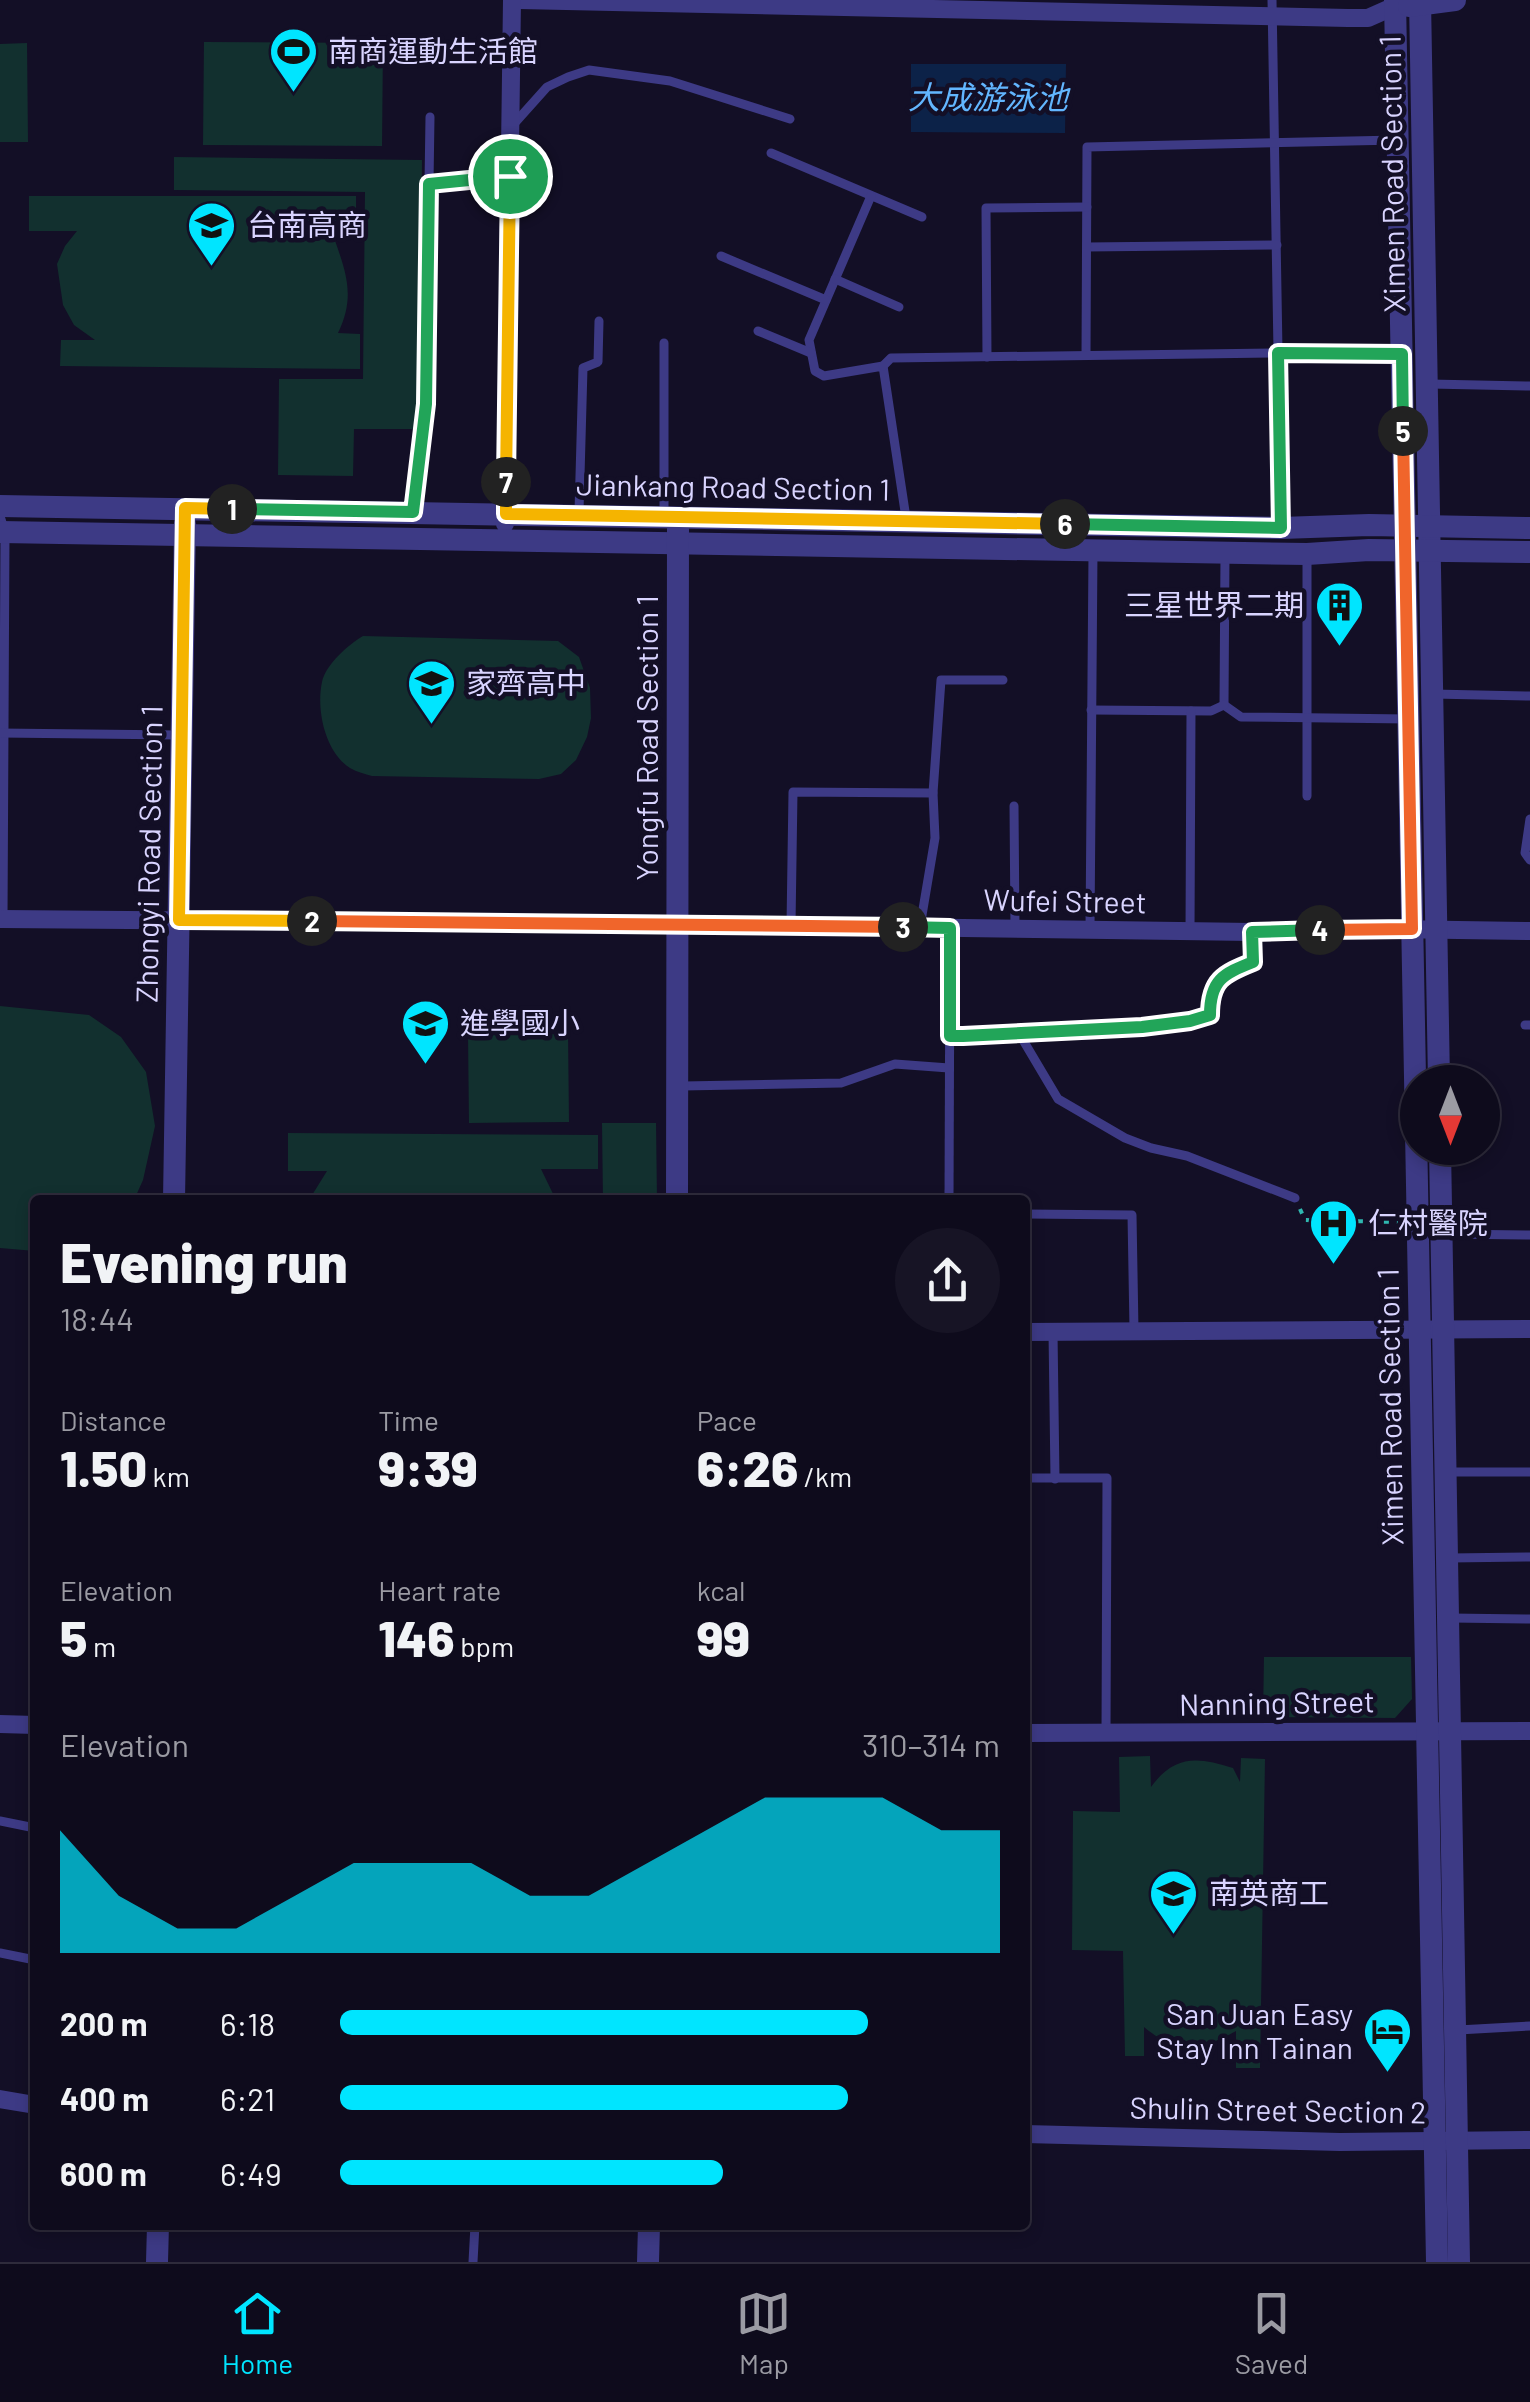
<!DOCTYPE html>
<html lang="en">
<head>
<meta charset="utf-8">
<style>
	:root { --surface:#0e0b1c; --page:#171425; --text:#f1f3f6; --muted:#9b9ba3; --line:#2e2b3b; --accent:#00e5ff }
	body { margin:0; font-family:Barlow,"Noto Sans TC",sans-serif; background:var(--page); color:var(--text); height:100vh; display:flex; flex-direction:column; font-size:38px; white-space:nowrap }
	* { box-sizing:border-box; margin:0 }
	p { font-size:32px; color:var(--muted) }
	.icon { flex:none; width:55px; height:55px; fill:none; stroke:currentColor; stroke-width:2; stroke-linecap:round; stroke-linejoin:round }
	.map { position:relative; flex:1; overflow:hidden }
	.side { position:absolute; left:30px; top:1195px; width:1000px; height:1035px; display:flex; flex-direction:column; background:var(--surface); border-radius:10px; box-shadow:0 5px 15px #0003,0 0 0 2px var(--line) }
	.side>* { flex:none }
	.needle { width:65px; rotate:180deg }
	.fabs { position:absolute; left:1400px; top:1065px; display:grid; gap:20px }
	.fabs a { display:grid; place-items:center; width:100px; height:100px; border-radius:50%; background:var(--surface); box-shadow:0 5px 15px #0003,0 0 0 2px var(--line); font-size:50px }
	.pin { position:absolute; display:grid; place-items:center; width:85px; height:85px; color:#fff; margin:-42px; border:5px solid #fff; border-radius:50%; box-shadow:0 2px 10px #0007 }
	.km { position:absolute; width:50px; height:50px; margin:-25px; border-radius:50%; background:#222; color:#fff; font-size:28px; line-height:50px; text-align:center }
	.round { display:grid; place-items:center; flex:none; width:105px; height:105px; border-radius:52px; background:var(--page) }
	.summary { display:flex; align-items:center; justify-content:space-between; height:170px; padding:0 30px }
	h1 { font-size:55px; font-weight:800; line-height:75px }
	.stats { display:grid; grid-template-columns:repeat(3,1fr); gap:15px; height:170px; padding:10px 30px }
	.stats div { display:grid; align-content:center }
	.stats b { font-size:50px; font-weight:800 }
	.stats small { font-size:28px; font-weight:400 }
	.stats p { font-size:28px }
	.chart { height:280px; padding:20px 30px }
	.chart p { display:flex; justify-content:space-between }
	.chart svg { width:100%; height:180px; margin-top:10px; fill:var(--accent); opacity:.7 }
	ul { padding:0 30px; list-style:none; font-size:32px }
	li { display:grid; grid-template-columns:160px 120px 1fr; align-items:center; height:75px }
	li i { height:25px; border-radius:12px; background:var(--accent) }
	.dock { display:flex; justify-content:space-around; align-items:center; height:140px; border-top:2px solid var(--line); background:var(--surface); font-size:28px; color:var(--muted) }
	.dock a { display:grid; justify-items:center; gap:5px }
	.dock .current { color:var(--accent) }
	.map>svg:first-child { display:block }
	.green { fill:#12302f }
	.water { fill:#0c2248 }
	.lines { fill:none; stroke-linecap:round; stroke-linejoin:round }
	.path { stroke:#2fb8b0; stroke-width:4; stroke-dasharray:5 8; stroke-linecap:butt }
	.service { stroke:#3d3a85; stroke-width:9 }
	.minor { stroke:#3d3a85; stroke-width:18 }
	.tertiary { stroke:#3d3a85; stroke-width:22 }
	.split-1-casing { stroke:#fff; stroke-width:20 }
	.split-2-casing { stroke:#fff; stroke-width:20 }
	.split-3-casing { stroke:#fff; stroke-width:20 }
	.split-4-casing { stroke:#fff; stroke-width:20 }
	.split-5-casing { stroke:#fff; stroke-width:20 }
	.split-6-casing { stroke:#fff; stroke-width:20 }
	.split-7-casing { stroke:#fff; stroke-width:20 }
	.split-8-casing { stroke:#fff; stroke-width:20 }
	.split-1 { stroke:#22a559; stroke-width:12 }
	.split-2 { stroke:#f5b400; stroke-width:12 }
	.split-3 { stroke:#f0652b; stroke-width:12 }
	.split-4 { stroke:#22a559; stroke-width:12 }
	.split-5 { stroke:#f0652b; stroke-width:12 }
	.split-6 { stroke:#22a559; stroke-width:12 }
	.split-7 { stroke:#f5b400; stroke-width:12 }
	.split-8 { stroke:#f5b400; stroke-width:12 }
	.labels { text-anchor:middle; stroke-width:9; stroke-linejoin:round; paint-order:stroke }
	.poi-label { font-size:30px; fill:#d9d4ff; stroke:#130f26; text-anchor:start }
	.street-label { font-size:30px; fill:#d9d4ff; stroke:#130f26 }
	.water-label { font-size:32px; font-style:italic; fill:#62b6ff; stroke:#130f26 }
</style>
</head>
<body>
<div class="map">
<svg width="1530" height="2262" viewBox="0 0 1530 2262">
	<rect width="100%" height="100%" fill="#130f26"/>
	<g class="green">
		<polygon points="204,42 383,43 382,146 203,145"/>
		<polygon points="27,43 28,142 0,142 0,44"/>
		<polygon points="174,157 422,160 420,409 417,429 354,429 353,476 278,475 279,379 363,379 365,192 174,190"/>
		<path d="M29,196H356V234L333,235C346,272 356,296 338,333L360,334V369L60,366L61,340H95L74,325L63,305L57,264L65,246L77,231H29Z"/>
		<path d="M363,636L558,641L579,657L590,688L591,718L587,737L576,760L561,774L539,779L372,776C365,774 357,772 350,768C325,752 316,710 322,682C326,664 348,645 363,636Z"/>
		<polygon points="0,1006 89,1015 121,1037 146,1072 155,1126 143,1180 134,1200 35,1200 35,1251 0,1248"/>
		<polygon points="568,1033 569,1122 469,1123 468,1034"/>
		<polygon points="602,1123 656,1123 657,1200 603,1200"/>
		<polygon points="288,1133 598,1135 598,1169 541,1169 556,1200 309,1200 327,1171 288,1171"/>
		<polygon points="1264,1657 1411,1657 1412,1699 1395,1718 1263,1717"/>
		<path d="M1150,1756L1151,1787C1175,1754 1198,1757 1233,1768L1240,1782L1241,1758L1265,1759L1260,2068H1236V2031C1199,2051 1179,2056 1144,2027V2056H1125L1123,1951L1072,1950L1073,1811L1120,1812L1119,1757Z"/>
	</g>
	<polygon class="water" points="911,64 1066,64 1065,133 911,132"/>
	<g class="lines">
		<polyline class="path" points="1300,1209 1305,1220 1398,1222"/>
		<g class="service">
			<polyline points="1272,0 1281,527"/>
			<polyline points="513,125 547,87 568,77 589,70 670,81 790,119"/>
			<polyline points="771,153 922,217"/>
			<polyline points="429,183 430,117"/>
			<polyline points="871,196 809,340 815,371 824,376 883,366 906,518"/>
			<polyline points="1087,247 1277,245"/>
			<polyline points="721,256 826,300"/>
			<polyline points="835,279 899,307"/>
			<polyline points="758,331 811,353"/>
			<polyline points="1086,355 1087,147 1397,140"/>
			<polyline points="987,357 986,208 1087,207"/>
			<polyline points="883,366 891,358 1278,353 1402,354"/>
			<polyline points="1430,384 1530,386"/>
			<polyline points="413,512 427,404 429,183 510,176"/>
			<polyline points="579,512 583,368 598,362 599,321"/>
			<polyline points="664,514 664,343"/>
			<polyline points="0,516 5,532 3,919"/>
			<polyline points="1307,556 1307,796"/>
			<polyline points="1433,694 1530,696"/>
			<polyline points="1224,705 1241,717 1408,719"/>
			<polyline points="1224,705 1225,553"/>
			<polyline points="1091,710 1211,711 1224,705"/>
			<polyline points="0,733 179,735"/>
			<polyline points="1014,806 1015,929"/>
			<polyline points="1530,819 1525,853 1530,860"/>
			<polyline points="791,925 793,792 933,793"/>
			<polyline points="920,927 935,838 933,793 941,680 1003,680"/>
			<polyline points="1090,930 1093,552"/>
			<polyline points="1190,931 1191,711"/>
			<polyline points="1525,1025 1530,1025"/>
			<polyline points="1020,1035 1058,1099 1125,1138 1151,1148 1187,1156 1295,1198"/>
			<path d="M950,1036C998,1037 1045,1033 1092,1030C1132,1028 1172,1027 1210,1015C1210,980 1223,974 1253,962L1252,933"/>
			<polyline points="683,1086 841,1083 895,1064 949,1068"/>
			<polyline points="949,1200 950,928"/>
			<polyline points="1025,1214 1132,1215 1134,1330"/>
			<polyline points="1444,1234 1530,1235"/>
			<polyline points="1053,1332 1055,1479"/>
			<polyline points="1448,1472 1530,1472"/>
			<polyline points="1025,1478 1107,1478 1106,1734"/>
			<polyline points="1450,1558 1530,1557"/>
			<polyline points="1451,1618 1530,1619"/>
			<polyline points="0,1821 35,1828"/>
			<polyline points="0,1953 35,1960"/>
			<polyline points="1458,2030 1530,2026"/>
			<polyline points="473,2262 475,2225"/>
		</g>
		<g class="minor">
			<polyline points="519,0 1348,18 1368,18 1395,6"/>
			<polyline points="505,524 512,0"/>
			<polyline points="0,919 677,924 1252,932 1391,929 1530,931"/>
			<polyline points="1025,1332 1530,1329"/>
			<polyline points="0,1724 35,1725"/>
			<polyline points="1025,1733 1530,1731"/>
			<polyline points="0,2099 35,2105"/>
			<polyline points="1025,2134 1340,2142 1530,2140"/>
		</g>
		<g class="tertiary">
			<polyline points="1395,0 1437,2262"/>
			<polyline points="1420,0 1439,1082"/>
			<polyline points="1409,6 1455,0"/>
			<polyline points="0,506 1281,528 1369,525 1530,528"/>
			<polyline points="0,532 1307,554 1369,550 1530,552"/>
			<polyline points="1440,1148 1459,2262"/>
			<polyline points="174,1200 185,524"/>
			<polyline points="677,1200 678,529"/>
			<polyline points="157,2262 158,2225"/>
			<polyline points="648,2262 649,2225"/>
		</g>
	</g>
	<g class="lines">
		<defs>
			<polyline id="split-1" points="232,509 413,512 426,404 429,184 510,176"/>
			<polyline id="split-2" points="232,509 185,508 179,920 312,921"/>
			<polyline id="split-3" points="312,921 903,927"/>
			<path id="split-4" d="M903,927L950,928V1036H963L1142,1027L1190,1021L1210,1015C1210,980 1223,974 1253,962L1252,932L1320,930"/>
			<polyline id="split-5" points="1320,930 1412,929 1403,431"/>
			<polyline id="split-6" points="1065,524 1281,528 1278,353 1402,354 1403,431"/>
			<polyline id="split-7" points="506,482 506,514 1065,524"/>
			<polyline id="split-8" points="506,482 510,176"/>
		</defs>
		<use href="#split-1" class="split-1-casing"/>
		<use href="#split-2" class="split-2-casing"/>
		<use href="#split-3" class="split-3-casing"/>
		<use href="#split-4" class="split-4-casing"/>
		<use href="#split-5" class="split-5-casing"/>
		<use href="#split-6" class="split-6-casing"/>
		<use href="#split-7" class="split-7-casing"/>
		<use href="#split-8" class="split-8-casing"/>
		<use href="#split-1" class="split-1"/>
		<use href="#split-2" class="split-2"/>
		<use href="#split-3" class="split-3"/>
		<use href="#split-4" class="split-4"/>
		<use href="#split-5" class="split-5"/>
		<use href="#split-6" class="split-6"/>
		<use href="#split-7" class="split-7"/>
		<use href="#split-8" class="split-8"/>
	</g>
	<defs>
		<symbol id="stadium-pin" viewBox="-11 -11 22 30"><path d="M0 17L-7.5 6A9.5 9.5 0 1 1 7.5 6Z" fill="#00e5ff" stroke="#130f26"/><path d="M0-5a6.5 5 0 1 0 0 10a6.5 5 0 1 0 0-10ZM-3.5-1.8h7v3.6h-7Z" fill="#111"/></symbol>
		<symbol id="university-pin" viewBox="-11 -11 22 30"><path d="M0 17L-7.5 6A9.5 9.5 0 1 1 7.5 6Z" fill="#00e5ff" stroke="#130f26"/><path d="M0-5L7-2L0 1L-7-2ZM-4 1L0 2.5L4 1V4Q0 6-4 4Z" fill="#111"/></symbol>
		<symbol id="building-pin" viewBox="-11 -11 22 30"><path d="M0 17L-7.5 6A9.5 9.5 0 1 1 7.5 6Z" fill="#00e5ff" stroke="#130f26"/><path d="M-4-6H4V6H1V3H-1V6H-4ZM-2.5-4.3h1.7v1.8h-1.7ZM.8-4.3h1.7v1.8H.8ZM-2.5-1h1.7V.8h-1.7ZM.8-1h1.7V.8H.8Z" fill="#111"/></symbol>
		<symbol id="school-pin" viewBox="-11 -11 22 30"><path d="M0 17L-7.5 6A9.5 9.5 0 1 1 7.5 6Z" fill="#00e5ff" stroke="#130f26"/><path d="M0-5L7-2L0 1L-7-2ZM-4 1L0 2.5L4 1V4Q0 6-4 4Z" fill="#111"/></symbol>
		<symbol id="hospital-pin" viewBox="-11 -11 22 30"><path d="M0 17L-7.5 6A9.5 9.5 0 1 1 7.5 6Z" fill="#00e5ff" stroke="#130f26"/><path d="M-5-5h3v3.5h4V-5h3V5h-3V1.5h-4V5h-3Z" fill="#111"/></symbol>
		<symbol id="hotel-pin" viewBox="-11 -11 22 30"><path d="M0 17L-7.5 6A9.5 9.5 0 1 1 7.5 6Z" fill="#00e5ff" stroke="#130f26"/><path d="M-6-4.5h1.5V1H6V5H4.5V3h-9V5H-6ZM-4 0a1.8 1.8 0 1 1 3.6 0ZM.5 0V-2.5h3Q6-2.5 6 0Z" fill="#111"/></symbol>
	</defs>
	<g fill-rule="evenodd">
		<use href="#stadium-pin" x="266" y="24" width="55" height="75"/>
		<use href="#university-pin" x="184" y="198" width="55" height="75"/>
		<use href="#building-pin" x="1312" y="578" width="55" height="75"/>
		<use href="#school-pin" x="404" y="656" width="55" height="75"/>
		<use href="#school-pin" x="398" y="996" width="55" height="75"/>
		<use href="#hospital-pin" x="1306" y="1196" width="55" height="75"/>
		<use href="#university-pin" x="1146" y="1866" width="55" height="75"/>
		<use href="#hotel-pin" x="1360" y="2004" width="55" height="75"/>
	</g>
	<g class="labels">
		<g class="poi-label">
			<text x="328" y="62">南商運動生活館</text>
			<text x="247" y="236">台南高商</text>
			<text x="1304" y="616" text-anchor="end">三星世界二期</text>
			<text x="466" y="694">家齊高中</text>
			<text x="460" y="1034">進學國小</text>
			<text x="1368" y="1234">仁村醫院</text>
			<text x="1209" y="1904">南英商工</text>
			<text x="1353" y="2025" text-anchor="end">San Juan Easy<tspan x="1353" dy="34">Stay Inn Tainan</tspan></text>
		</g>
		<g class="street-label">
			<text transform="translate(1393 174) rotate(-91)" y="10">Ximen Road Section 1</text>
			<text transform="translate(733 488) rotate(1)" y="10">Jiankang Road Section 1</text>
			<text transform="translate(648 738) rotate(-90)" y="10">Yongfu Road Section 1</text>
			<text transform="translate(150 854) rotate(-89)" y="10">Zhongyi Road Section 1</text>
			<text transform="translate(1065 902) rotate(1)" y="10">Wufei Street</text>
			<text transform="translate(1391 1407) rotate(-91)" y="10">Ximen Road Section 1</text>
			<text transform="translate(1277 1704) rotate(-1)" y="10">Nanning Street</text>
			<text transform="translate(1278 2111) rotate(1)" y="10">Shulin Street Section 2</text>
		</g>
		<g class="water-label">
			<text x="988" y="109">大成游泳池</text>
		</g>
	</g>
</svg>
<div class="fabs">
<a><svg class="needle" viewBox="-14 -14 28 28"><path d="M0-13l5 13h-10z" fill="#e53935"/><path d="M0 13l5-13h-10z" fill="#9b9ba3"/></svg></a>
</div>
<div class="pin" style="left:510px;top:176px;background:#1e9e55"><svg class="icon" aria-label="arrive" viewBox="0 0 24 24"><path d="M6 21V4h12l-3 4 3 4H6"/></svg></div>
<b class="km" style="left:232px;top:509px">1</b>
<b class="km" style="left:312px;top:921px">2</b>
<b class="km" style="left:903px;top:927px">3</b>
<b class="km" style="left:1320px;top:930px">4</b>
<b class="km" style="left:1403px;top:431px">5</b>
<b class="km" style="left:1065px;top:524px">6</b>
<b class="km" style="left:506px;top:482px">7</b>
<section class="side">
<div class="summary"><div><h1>Evening run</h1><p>18:44</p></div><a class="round"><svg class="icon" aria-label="share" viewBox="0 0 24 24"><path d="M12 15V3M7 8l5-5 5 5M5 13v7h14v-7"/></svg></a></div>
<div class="stats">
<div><p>Distance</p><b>1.50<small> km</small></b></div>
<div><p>Time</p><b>9:39</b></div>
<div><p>Pace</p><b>6:26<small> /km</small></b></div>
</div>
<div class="stats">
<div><p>Elevation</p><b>5<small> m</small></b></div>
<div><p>Heart rate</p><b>146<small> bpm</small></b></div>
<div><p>kcal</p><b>99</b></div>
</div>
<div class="chart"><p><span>Elevation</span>310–314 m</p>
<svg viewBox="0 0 160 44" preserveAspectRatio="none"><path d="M0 44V14L10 30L20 38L30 38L40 30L50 22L60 22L70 22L80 30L90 30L100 22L110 14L120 6L130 6L140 6L150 14L160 14V44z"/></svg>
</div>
<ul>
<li><b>200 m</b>6:18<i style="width:80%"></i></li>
<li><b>400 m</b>6:21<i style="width:77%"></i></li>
<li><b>600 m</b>6:49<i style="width:58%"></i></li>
</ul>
</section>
</div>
<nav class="dock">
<a class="current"><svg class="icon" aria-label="home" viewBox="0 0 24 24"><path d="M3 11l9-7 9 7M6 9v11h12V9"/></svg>Home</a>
<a><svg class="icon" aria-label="map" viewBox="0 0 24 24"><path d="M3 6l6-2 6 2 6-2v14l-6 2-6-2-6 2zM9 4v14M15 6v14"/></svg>Map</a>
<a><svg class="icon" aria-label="saved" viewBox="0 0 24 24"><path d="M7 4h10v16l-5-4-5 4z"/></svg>Saved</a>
</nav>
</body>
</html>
